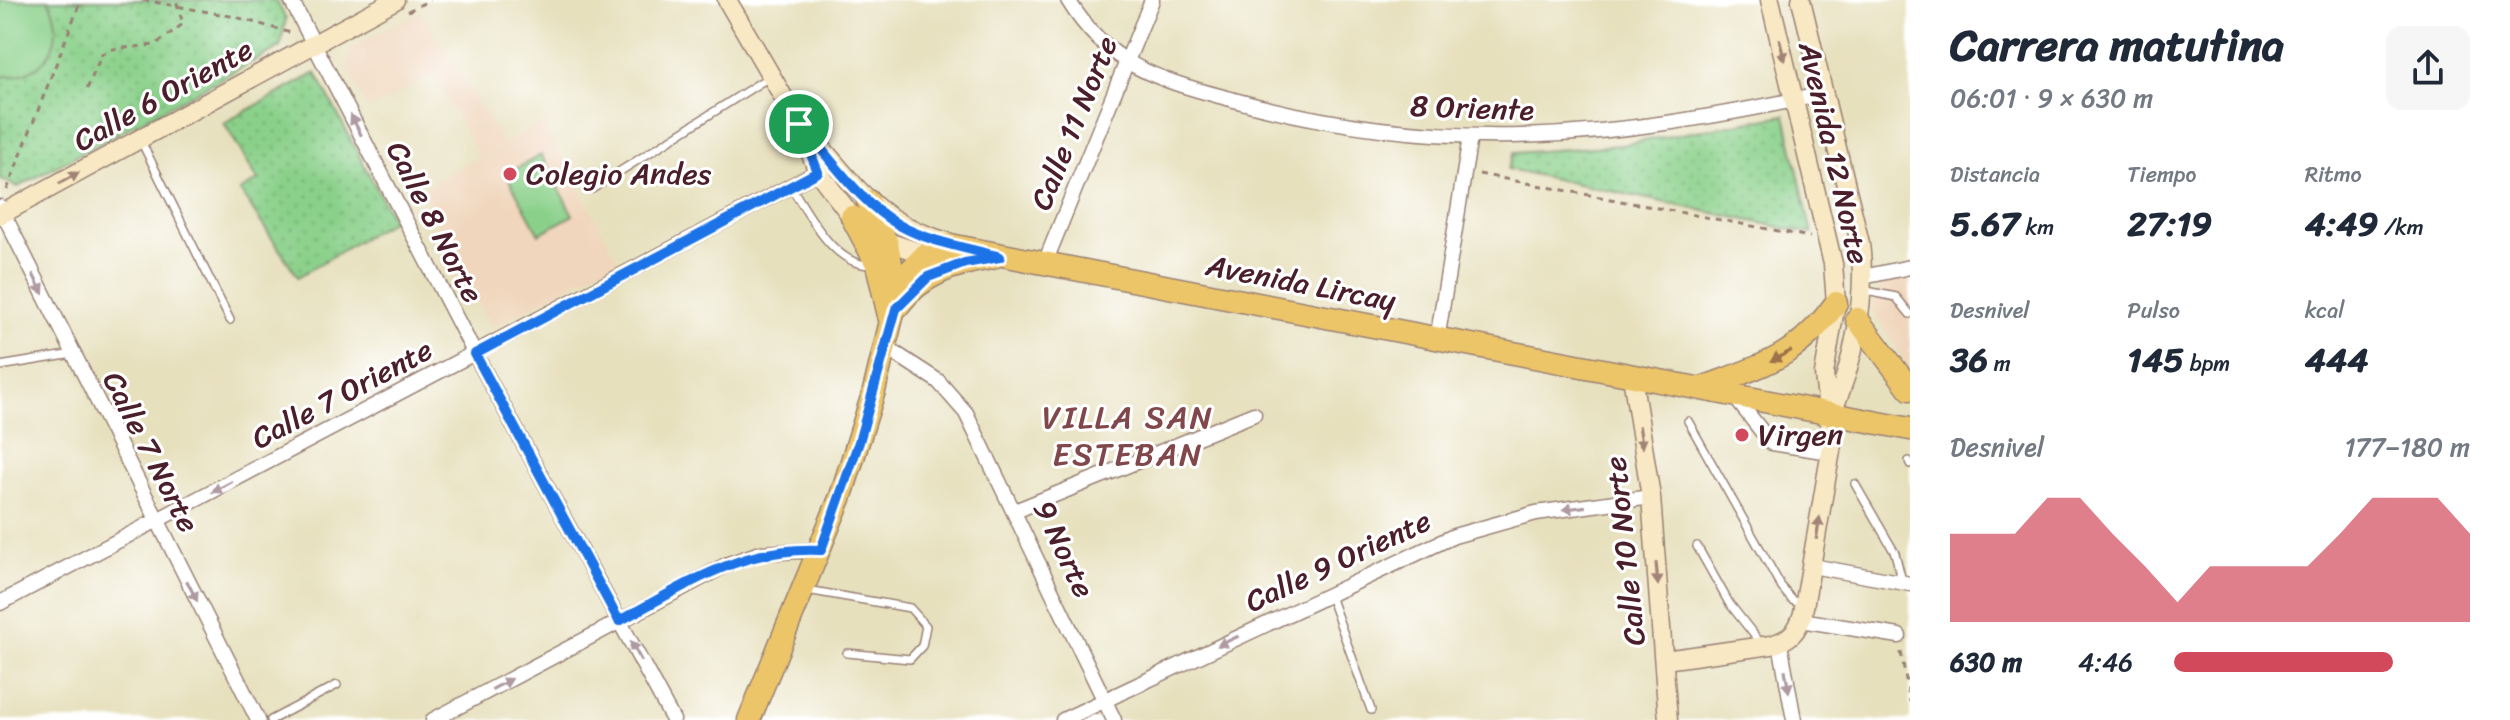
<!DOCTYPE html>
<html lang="es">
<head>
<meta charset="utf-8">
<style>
	:root { --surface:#fff; --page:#f6f6f7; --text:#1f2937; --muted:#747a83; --accent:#d1495b }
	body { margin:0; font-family:Sriracha,sans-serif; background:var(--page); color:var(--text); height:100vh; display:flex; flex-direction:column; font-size:30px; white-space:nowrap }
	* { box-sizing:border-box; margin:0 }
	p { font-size:26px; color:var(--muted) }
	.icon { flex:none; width:44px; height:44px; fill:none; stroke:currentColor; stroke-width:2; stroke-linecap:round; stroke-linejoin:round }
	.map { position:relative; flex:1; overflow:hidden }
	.details { display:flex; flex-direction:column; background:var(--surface); width:600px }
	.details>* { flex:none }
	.pin { position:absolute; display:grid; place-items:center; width:68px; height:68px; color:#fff; margin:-34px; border:4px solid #fff; border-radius:50%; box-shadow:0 2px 8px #0007 }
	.round { display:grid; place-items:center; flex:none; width:84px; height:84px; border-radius:16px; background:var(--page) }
	.head { display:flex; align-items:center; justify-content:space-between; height:136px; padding:0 40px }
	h1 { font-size:44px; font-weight:700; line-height:60px }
	.figures { display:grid; grid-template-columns:repeat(3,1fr); gap:12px; height:136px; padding:8px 40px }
	.figures div { display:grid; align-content:center }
	.figures b { font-size:34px; font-weight:700 }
	.figures small { font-size:22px; font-weight:400 }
	.figures p { font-size:22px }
	.chart { height:224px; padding:16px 40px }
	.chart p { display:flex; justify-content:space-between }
	.chart svg { width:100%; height:144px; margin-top:8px; fill:var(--accent); opacity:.7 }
	ul { padding:0 40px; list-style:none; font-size:26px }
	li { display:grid; grid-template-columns:128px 96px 1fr; align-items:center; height:60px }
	li i { height:20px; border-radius:10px; background:var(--accent) }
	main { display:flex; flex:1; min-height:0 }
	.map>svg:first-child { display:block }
	.built { fill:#f0d6bc }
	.grass { fill:url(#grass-dots); stroke:#6a785a; stroke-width:2 }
	.garden { fill:#8ad08a; stroke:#6a785a; stroke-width:2 }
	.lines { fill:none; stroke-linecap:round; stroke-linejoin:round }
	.lane-casing { stroke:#988074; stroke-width:10 }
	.street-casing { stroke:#988074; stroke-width:17 }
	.secondary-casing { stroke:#988074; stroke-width:21 }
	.primary-casing { stroke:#988074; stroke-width:25 }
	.path { stroke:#988074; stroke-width:3; stroke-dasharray:6 6; stroke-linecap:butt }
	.lane { stroke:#fff; stroke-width:7 }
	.street { stroke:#fff; stroke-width:14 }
	.secondary { stroke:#f8e8c3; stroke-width:18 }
	.primary { stroke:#edc569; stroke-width:22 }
	.oneway { fill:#a18477 }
	.oneway2 { fill:#ae9aa0 }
	.oneway3 { fill:#9c724a }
	.route-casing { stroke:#fff; stroke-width:16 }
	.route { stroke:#1a73e8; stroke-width:10 }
	.poi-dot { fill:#d1495b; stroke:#fff; stroke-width:3 }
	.labels { text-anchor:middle; stroke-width:6; stroke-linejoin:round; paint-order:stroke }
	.street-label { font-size:30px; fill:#4a1f2b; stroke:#fff }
	.poi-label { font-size:30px; fill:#4a1f2b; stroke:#fff; text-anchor:start }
	.neighbourhood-label { font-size:32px; letter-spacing:2px; fill:#81484c; stroke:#fff }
</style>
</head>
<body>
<main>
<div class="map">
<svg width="1910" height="720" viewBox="0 0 1910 720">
	<defs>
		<pattern id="grass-dots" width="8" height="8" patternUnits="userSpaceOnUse" patternTransform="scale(2)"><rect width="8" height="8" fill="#8ad08a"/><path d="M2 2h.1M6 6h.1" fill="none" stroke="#79b277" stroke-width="1.8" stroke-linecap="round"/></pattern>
	</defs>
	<rect width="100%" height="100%" fill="#fff"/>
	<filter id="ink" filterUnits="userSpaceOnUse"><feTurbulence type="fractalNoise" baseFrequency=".0125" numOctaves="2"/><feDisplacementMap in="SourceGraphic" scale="16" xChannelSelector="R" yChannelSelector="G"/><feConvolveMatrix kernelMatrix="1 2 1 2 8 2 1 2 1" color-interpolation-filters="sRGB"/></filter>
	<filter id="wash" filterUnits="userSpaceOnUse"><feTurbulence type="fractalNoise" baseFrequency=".006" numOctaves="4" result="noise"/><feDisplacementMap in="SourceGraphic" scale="32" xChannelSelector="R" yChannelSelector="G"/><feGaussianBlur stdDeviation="1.8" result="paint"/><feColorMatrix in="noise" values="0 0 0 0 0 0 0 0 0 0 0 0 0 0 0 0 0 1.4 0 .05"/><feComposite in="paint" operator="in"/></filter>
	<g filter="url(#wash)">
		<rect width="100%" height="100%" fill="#e7e0bd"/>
		<g class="built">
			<polygon points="422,11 503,144 543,123 618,260 491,328 421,191 479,156 434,76 369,109 346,66 352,47"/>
			<polygon points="1910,274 1910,369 1871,308 1884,280"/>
		</g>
		<g class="grass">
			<polygon points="0,0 276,0 286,19 280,47 18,187 0,179"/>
			<polygon points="316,73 393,220 298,277 240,191 258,180 224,123"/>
			<polygon points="1785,115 1812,234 1508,169 1514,153 1621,145"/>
		</g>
		<g class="garden">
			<path d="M0,0H48C70,38 45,80 0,76Z"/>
			<polygon points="541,155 573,215 539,234 506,174"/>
		</g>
	</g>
	<g filter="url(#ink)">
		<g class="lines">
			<defs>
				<g id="lane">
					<polyline points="141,141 230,320"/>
					<path d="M791,187C809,214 834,267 872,265"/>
					<polyline points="592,189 769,77"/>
					<polyline points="1862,290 1896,297 1910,314"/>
					<polyline points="0,366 73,354"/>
					<polyline points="1688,421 1782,588 1792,600 1802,604"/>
					<polyline points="1909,461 1910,464"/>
					<polyline points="1855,484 1895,553 1902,581"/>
					<polyline points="1697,546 1729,603 1762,645"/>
					<polyline points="807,590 910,608 926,626 922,646 910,659 847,653"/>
					<polyline points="1330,596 1371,710"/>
					<polyline points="271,720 337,685"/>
				</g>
				<g id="street">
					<polyline points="291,0 475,354 673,720"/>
					<path d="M1068,0C1109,68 1161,80 1234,100C1445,158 1613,139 1823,94"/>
					<polyline points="0,207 258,720"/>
					<polyline points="1044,265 1152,0"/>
					<polyline points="1863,277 1910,267"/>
					<polyline points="1437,340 1470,137"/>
					<polyline points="884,346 938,381 966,413 1114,720"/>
					<polyline points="1734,396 1771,443 1830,452"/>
					<polyline points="1015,511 1254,414"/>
					<polyline points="1812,566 1910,584"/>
					<polyline points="0,603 825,168"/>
					<polyline points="1801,620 1899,636"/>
					<polyline points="1780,643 1794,720"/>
					<polyline points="433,720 728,564 760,553 821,550"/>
					<polyline points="1063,720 1454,536 1536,513 1651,497"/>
				</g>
				<g id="secondary">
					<polyline points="727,0 799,124 818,172 852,217 875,238 934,257"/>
					<path d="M1801,0L1860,243C1867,298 1854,364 1831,414"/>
					<path d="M807,132C863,192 872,222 958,245"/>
					<polyline points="0,215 395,0"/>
					<polyline points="1632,376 1651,497 1668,720"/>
					<path d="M1665,660L1771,645C1789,640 1798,632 1803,613L1832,445L1824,374L1836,303L1833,264L1770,0"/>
				</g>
				<g id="primary">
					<polyline points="868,201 887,244 896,288"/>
					<polyline points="852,217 877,264 889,316"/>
					<path d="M898,306C921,274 955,264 992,258"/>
					<polyline points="1857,319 1910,389"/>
					<path d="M1702,388C1763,365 1797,358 1836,303"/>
					<polyline points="749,720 841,496 874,391 901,280 925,255 950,245 1910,429"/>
				</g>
			</defs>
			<use href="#lane" class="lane-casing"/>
			<use href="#street" class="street-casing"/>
			<use href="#secondary" class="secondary-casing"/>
			<use href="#primary" class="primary-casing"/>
			<g class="path">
				<polyline points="143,0 236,17 291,33"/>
				<polyline points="408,11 430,0"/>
				<polyline points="87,89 102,54 113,49 155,45 183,24 176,0"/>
				<polyline points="1479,174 1810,237"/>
				<polyline points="7,190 81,0"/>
				<polyline points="1901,652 1910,702"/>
			</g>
			<use href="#lane" class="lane"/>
			<use href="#street" class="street"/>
			<use href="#secondary" class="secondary"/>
			<use href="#primary" class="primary"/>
		</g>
		<defs><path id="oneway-solid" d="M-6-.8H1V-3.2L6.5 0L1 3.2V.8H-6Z" transform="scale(2)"/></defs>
		<g class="oneway">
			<use href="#oneway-solid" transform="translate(1782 50) rotate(76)"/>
			<use href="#oneway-solid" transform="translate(69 178) rotate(-29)"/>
			<use href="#oneway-solid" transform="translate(1641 437) rotate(81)"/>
			<use href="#oneway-solid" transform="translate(1818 528) rotate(-81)"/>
			<use href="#oneway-solid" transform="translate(1657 574) rotate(85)"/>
		</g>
		<g class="oneway2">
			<use href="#oneway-solid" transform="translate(356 125) rotate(-117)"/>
			<use href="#oneway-solid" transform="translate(38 284) rotate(63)"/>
			<use href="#oneway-solid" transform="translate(222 487) rotate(152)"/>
			<use href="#oneway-solid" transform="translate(1574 508) rotate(172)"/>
			<use href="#oneway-solid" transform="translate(192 591) rotate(63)"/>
			<use href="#oneway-solid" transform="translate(1228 641) rotate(155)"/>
			<use href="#oneway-solid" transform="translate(636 651) rotate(-118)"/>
			<use href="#oneway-solid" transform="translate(1787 681) rotate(80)"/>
			<use href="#oneway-solid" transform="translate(502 684) rotate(-28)"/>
		</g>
		<use class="oneway3" href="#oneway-solid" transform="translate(1781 356) rotate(152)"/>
	</g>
	<g class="lines" filter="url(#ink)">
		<defs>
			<path id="route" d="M799,124C831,157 858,202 899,225C929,242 967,248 1000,257L965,263L928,277L896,309L859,442L821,550C741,546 687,585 619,621L475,354L818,172Z"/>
		</defs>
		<use href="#route" class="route-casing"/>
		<use href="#route" class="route"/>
	</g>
	<g class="poi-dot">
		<circle cx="510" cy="174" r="8"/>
		<circle cx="1742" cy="435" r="8"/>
	</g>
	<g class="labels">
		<g class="street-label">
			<text transform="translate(163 95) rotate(-29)" y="10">Calle 6 Oriente</text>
			<text transform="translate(1472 108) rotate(2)" y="10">8 Oriente</text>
			<text transform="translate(1074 123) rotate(-68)" y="10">Calle 11 Norte</text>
			<text transform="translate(1834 153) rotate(77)" y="10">Avenida 12 Norte</text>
			<text transform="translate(435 222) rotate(63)" y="10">Calle 8 Norte</text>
			<text transform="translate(1301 283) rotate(11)" y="10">Avenida Lircay</text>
			<text transform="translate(342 394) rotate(-28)" y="10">Calle 7 Oriente</text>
			<text transform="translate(151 452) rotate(63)" y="10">Calle 7 Norte</text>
			<text transform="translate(1064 549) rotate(65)" y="10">9 Norte</text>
			<text transform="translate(1625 551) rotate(-96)" y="10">Calle 10 Norte</text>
			<text transform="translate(1338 561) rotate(-25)" y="10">Calle 9 Oriente</text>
		</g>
		<g class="poi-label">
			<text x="526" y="184">Colegio Andes</text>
			<text x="1758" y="445">Virgen</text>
		</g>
		<g class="neighbourhood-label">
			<text x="1128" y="428">VILLA SAN<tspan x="1128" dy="37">ESTEBAN</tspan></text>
		</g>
	</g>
</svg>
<div class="pin" style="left:799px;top:124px;background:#1e9e55"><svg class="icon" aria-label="arrive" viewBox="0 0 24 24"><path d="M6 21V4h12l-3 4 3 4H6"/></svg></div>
</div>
<section class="details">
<div class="head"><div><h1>Carrera matutina</h1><p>06:01 · 9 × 630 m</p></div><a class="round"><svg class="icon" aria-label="share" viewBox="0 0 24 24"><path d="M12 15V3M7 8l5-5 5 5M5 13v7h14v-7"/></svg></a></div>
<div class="figures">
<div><p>Distancia</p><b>5.67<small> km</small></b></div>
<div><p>Tiempo</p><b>27:19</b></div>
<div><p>Ritmo</p><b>4:49<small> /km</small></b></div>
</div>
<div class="figures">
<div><p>Desnivel</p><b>36<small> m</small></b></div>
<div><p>Pulso</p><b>145<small> bpm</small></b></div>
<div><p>kcal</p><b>444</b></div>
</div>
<div class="chart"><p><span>Desnivel</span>177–180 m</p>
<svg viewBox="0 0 160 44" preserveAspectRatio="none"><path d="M0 44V17L10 17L20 17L30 6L40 6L50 17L60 27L70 38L80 27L90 27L100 27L110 27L120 17L130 6L140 6L150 6L160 17V44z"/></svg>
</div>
<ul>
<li><b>630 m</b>4:46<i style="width:74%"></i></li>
</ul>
</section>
</main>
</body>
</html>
